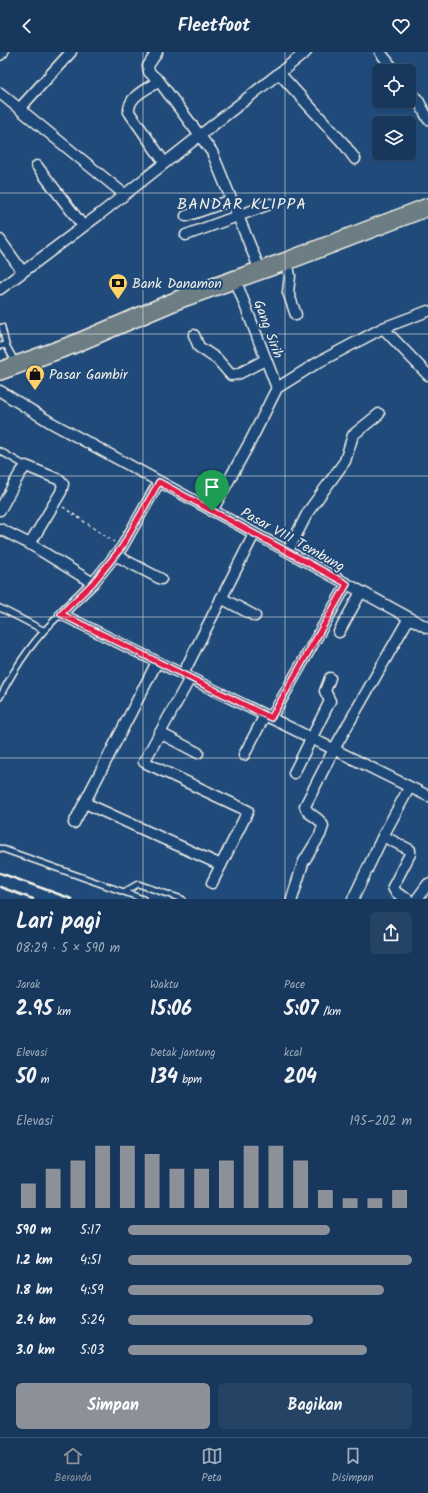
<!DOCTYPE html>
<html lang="id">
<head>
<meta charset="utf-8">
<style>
	:root { --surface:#17385c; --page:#244365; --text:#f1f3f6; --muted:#9eacbb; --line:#365272; --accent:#8c9099 }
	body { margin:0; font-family:Kalam,sans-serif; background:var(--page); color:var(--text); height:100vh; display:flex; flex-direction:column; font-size:15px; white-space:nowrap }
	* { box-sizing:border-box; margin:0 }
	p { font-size:13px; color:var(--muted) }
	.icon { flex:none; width:22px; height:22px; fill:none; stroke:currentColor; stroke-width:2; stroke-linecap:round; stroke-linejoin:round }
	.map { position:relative; height:847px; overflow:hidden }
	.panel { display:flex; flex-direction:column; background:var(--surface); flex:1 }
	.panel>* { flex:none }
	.buttons { position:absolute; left:372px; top:12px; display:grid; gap:8px }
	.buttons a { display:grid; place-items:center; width:44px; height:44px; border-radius:6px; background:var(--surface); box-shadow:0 1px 3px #0004,0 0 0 1px var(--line); font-size:20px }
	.pin { position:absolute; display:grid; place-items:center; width:34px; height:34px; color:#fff; margin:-41px -17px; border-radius:50% 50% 50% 0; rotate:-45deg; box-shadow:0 0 4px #0007 }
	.pin .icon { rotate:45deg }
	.round { display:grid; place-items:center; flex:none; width:42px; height:42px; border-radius:6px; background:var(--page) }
	.summary { display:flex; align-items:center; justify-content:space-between; height:68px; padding:0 16px }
	h1 { font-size:22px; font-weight:600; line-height:30px }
	.figures { display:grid; grid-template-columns:repeat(3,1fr); gap:6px; height:68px; padding:4px 16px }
	.figures div { display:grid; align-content:center }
	.figures b { font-size:20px; font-weight:600 }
	.figures small { font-size:11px; font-weight:400 }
	.figures p { font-size:11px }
	.chart { height:112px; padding:8px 16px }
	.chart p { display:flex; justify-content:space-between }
	.chart svg { width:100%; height:72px; margin-top:4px; stroke:var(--accent); stroke-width:6 }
	.button { display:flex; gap:8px; margin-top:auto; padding:8px 16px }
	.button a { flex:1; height:46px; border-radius:6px; background:var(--accent); color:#fff; font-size:16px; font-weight:600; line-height:46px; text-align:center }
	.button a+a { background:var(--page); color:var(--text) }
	ul { padding:0 16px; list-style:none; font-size:13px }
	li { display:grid; grid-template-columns:64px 48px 1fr; align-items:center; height:30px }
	li i { height:10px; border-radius:5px; background:var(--accent) }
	header { display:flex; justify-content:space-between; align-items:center; height:52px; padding:0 16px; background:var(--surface); font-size:18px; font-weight:600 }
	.tabs { display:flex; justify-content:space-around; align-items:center; height:56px; border-top:1px solid var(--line); background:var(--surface); font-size:11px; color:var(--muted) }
	.tabs a { display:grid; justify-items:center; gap:2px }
	.tabs .active { color:var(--accent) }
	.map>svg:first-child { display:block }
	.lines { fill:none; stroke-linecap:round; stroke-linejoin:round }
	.service-casing { stroke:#f4f1e8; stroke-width:8 }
	.minor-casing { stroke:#f4f1e8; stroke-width:13 }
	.trunk-casing { stroke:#f4f1e8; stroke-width:20 }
	.path { stroke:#f4f1e8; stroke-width:1.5; stroke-dasharray:3 3; stroke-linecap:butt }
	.service { stroke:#1f4a7a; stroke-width:5 }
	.minor { stroke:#1f4a7a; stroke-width:10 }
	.trunk { stroke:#6c7e84; stroke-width:17 }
	.rail { stroke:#f4f1e8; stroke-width:2.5 }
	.route-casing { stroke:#fff; stroke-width:8 }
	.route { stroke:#e11d48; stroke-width:5 }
	.grid { fill:none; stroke:#f4f1e8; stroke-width:1; stroke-opacity:0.55 }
	.labels { text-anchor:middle; stroke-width:4; stroke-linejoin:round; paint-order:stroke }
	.poi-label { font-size:14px; fill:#f4f1e8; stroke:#1f4a7a; text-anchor:start }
	.street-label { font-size:14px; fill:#f4f1e8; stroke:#1f4a7a }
	.quarter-label { font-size:16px; letter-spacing:1px; fill:#f4f1e8; stroke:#1f4a7a }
</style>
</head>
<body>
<header><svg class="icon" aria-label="back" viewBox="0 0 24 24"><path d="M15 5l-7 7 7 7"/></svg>Fleetfoot<svg class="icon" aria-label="heart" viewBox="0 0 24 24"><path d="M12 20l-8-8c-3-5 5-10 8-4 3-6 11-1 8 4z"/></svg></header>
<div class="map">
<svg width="428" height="847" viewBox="0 0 428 847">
	<rect width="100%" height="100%" fill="#1f4a7a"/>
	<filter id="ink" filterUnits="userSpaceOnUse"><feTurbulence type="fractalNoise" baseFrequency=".025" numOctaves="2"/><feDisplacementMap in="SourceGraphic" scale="8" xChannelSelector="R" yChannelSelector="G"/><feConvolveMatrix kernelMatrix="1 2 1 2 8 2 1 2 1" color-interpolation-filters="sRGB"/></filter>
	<g filter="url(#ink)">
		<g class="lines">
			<defs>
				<g id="service">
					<polyline points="2,275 6,293"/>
					<polyline points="0,294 6,293 16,311"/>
					<polyline points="0,399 26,414"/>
					<polyline points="0,556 43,578"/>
					<path d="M0,645C16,613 34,586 61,562"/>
					<polyline points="0,796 124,840 138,832 182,847"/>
					<polyline points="124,840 143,847"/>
				</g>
				<g id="minor">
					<polyline points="157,0 148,14 149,20 159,29 212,100 260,218"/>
					<polyline points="380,0 395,19"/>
					<polyline points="0,3 3,0"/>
					<polyline points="279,21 344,92 355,107"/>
					<path d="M159,29C147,37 128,44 129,60L164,110"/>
					<polyline points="409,37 419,50 428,67"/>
					<polyline points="0,41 124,142"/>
					<polyline points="20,56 71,0"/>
					<polyline points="37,114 83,174"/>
					<polyline points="186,164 232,148"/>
					<polyline points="186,183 270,152"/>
					<polyline points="0,188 22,219"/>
					<polyline points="287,209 290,224 288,240 296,263"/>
					<polyline points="235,227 277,336"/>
					<polyline points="0,237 100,162 306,0"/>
					<polyline points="383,276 428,323"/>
					<polyline points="194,283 199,295 217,307 231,323 238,322 265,308"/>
					<polyline points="0,339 50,370 428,576"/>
					<polyline points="159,430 122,495 93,531 61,562 428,744"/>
					<polyline points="0,458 19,423 26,414 60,428 63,432 61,440 30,492"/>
					<polyline points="212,459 251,388 277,336 317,311 383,276 428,259"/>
					<polyline points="0,477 30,492 93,531"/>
					<polyline points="288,499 308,460 345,409 353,383 379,362"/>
					<polyline points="115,503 161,527"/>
					<polyline points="221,546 255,564"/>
					<polyline points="339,580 361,540"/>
					<polyline points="183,622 254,482"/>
					<polyline points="190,626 144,710 248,759 212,831"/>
					<polyline points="271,666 347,532"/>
					<polyline points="160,681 198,701"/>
					<polyline points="244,703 265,663"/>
					<polyline points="294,721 330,649 325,639 330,626"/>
					<polyline points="85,751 221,813"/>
					<polyline points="74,771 157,610"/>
					<path d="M383,784L410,798V802L393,835C395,842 402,844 408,847"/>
					<path d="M292,847L303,811L320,783L323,774C320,764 307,764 305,754L334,697L409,566"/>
					<polyline points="353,847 383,784 409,736"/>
					<polyline points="417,847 428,832"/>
				</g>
				<polyline id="trunk" points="0,319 72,293 180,247 287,209 428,155"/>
			</defs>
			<use href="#service" class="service-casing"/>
			<use href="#minor" class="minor-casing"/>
			<use href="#trunk" class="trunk-casing"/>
			<polyline class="path" points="63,455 114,490"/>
			<use href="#service" class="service"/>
			<use href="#minor" class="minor"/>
			<use href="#trunk" class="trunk"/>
			<g class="rail">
				<polyline points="0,821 72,847"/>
				<polyline points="0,835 33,847"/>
			</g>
		</g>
	</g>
	<g class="lines" filter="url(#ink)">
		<defs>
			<polygon id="route" points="159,430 347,532 271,666 61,562 93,531 122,495"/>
		</defs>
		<use href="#route" class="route-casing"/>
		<use href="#route" class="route"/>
	</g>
	<path class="grid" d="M143,0V847M285,0V847M0,141H428M0,282H428M0,424H428M0,565H428M0,706H428"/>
	<defs>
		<symbol id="bank-pin" viewBox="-11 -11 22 30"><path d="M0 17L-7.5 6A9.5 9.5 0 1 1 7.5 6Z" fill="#ffd166" stroke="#1f4a7a"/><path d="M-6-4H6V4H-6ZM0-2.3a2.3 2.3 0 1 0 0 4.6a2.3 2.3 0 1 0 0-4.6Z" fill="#111"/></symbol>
		<symbol id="shop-pin" viewBox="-11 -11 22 30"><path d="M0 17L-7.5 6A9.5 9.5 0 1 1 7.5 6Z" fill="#ffd166" stroke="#1f4a7a"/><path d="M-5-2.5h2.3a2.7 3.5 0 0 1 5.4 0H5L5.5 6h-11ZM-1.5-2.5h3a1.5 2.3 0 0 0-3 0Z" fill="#111"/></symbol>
	</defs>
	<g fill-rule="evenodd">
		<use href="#bank-pin" x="107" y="220" width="22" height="30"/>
		<use href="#shop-pin" x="24" y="311" width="22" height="30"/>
	</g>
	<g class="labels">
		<g class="poi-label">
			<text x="132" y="236">Bank Danamon</text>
			<text x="49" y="327">Pasar Gambir</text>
		</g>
		<g class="street-label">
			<text transform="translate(269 277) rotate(70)" y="5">Gang Sirih</text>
			<text transform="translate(293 487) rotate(29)" y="5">Pasar VIII Tembung</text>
		</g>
		<g class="quarter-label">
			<text x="242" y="157">BANDAR KLIPPA</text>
		</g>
	</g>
</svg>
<div class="buttons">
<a><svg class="icon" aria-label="locate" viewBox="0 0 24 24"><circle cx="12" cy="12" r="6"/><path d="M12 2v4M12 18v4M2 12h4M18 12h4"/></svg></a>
<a><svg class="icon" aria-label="layers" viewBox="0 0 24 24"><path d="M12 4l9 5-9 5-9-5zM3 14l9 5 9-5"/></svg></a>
</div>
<div class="pin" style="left:212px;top:459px;background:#1e9e55"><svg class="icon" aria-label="arrive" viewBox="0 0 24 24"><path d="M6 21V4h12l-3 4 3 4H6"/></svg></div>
</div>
<section class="panel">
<div class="summary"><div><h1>Lari pagi</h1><p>08:29 · 5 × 590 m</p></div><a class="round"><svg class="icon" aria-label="share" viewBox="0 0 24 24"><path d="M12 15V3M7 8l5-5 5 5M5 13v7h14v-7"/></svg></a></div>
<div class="figures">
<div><p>Jarak</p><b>2.95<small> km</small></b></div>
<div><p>Waktu</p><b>15:06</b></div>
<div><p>Pace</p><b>5:07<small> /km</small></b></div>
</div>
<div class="figures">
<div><p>Elevasi</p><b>50<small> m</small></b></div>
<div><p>Detak jantung</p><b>134<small> bpm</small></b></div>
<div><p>kcal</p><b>204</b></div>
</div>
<div class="chart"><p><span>Elevasi</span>195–202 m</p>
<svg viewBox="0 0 160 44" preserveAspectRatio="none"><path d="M5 44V29M15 44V20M25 44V15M35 44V6M45 44V6M55 44V11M65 44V20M75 44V20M85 44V15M95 44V6M105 44V6M115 44V15M125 44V33M135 44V38M145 44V38M155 44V33"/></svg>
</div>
<ul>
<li><b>590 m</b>5:17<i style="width:71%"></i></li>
<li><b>1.2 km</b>4:51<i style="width:100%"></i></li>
<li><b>1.8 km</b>4:59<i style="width:90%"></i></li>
<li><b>2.4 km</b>5:24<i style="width:65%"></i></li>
<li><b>3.0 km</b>5:03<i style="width:84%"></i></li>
</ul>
<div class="button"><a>Simpan</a><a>Bagikan</a></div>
</section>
<nav class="tabs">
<a class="active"><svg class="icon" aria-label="home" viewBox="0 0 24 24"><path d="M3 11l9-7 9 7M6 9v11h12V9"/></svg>Beranda</a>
<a><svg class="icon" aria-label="map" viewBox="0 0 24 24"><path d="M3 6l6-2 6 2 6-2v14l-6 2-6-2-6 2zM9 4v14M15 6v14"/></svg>Peta</a>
<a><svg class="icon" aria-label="saved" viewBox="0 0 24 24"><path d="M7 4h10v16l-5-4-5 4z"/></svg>Disimpan</a>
</nav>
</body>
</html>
